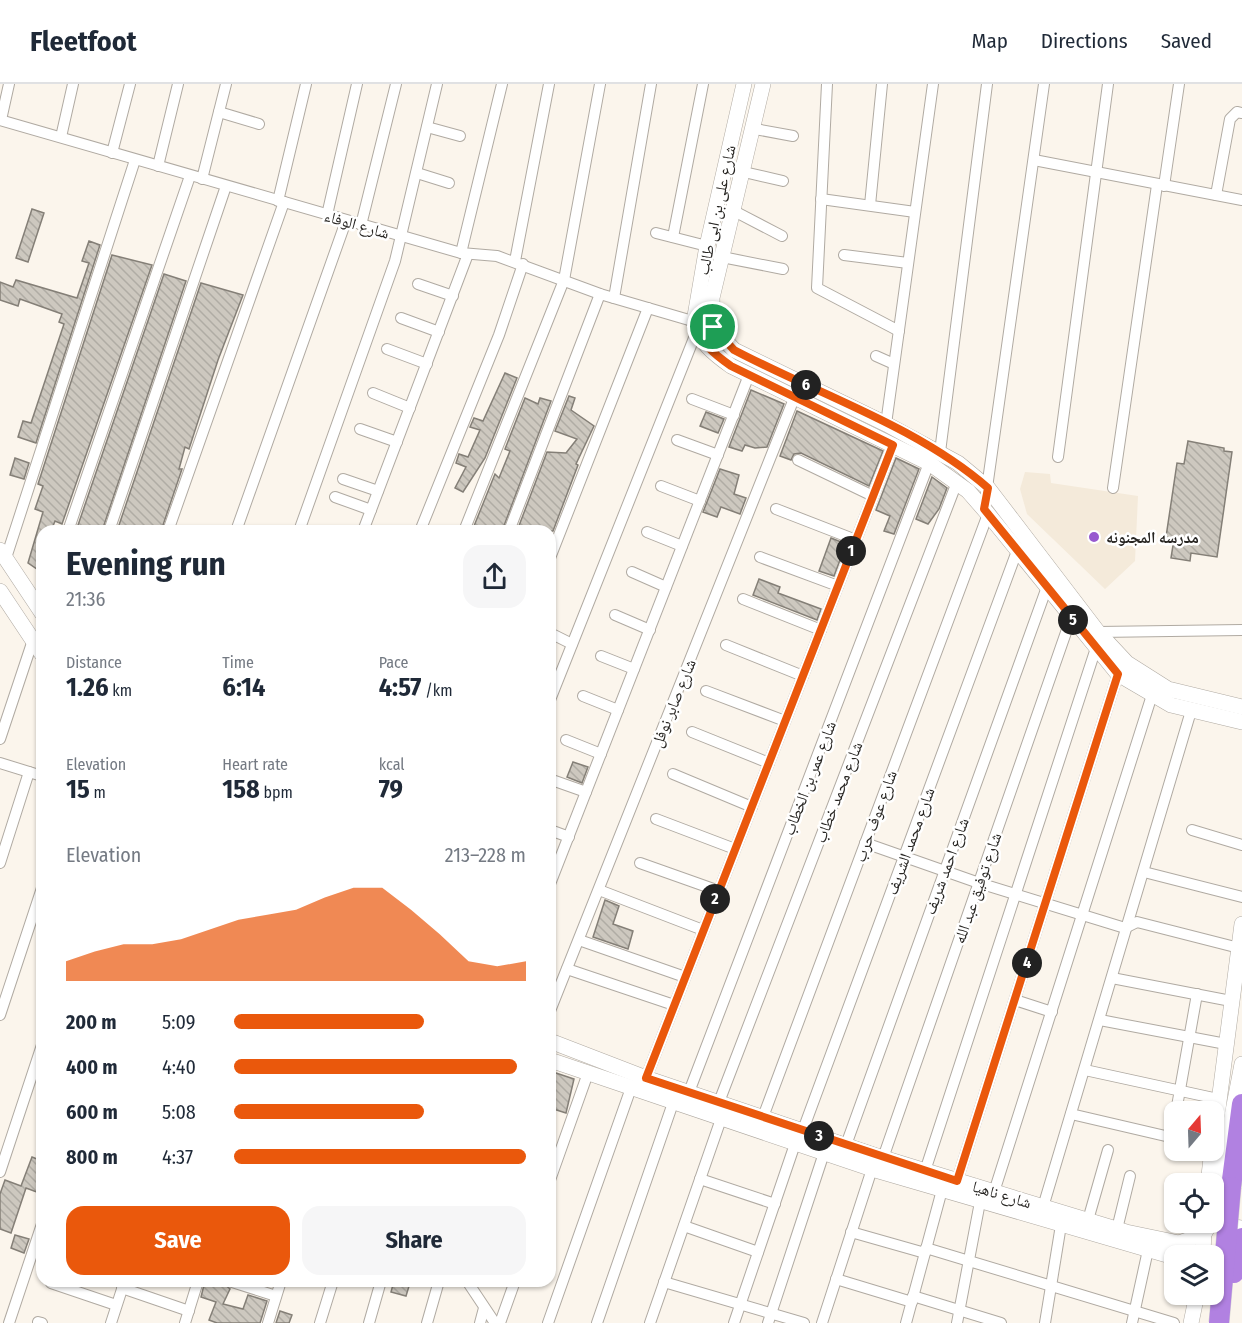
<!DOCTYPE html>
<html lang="en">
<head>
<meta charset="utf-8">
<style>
	:root { --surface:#fff; --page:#f6f6f7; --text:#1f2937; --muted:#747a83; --line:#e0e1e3; --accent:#ea580c }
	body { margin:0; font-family:"Fira Sans Condensed","Noto Naskh Arabic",sans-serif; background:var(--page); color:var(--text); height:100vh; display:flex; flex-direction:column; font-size:22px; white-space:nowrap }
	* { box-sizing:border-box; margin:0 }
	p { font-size:20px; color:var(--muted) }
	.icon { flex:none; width:33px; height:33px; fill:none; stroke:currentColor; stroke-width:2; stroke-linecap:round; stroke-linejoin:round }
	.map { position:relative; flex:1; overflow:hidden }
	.panel { position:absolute; left:36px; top:441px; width:520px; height:762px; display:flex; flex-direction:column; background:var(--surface); border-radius:18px; box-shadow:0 2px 4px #0004 }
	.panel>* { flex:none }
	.needle { width:39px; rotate:19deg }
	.controls { position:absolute; left:1164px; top:1017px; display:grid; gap:12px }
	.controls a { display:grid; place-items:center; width:60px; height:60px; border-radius:12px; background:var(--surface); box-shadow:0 2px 4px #0004; font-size:30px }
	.pin { position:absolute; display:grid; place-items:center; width:51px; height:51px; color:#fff; margin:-26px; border:3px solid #fff; border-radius:50%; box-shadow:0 2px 6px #0007 }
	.km { position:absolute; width:30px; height:30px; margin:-15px; border-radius:50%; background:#222; color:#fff; font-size:16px; line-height:30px; text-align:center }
	.round { display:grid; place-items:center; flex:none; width:63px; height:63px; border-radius:18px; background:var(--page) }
	.overview { display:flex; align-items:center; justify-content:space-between; height:102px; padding:0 30px }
	h1 { font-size:33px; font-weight:700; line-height:45px }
	.metrics { display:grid; grid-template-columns:repeat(3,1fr); gap:9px; height:102px; padding:6px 30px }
	.metrics div { display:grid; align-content:center }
	.metrics b { font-size:26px; font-weight:700 }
	.metrics small { font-size:16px; font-weight:400 }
	.metrics p { font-size:16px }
	.chart { height:168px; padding:12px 30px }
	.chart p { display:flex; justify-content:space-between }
	.chart svg { width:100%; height:108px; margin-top:6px; fill:var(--accent); opacity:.7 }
	.action { display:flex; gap:12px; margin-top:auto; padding:12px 30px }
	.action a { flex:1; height:69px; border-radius:18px; background:var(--accent); color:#fff; font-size:24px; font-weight:700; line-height:69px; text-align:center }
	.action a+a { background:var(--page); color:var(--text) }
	ul { padding:0 30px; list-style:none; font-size:20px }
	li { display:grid; grid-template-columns:96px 72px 1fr; align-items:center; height:45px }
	li i { height:15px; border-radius:8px; background:var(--accent) }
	header { display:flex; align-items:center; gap:36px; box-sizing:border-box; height:84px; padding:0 30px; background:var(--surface); border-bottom:2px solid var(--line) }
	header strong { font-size:28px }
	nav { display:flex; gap:33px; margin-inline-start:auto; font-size:21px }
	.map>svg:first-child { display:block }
	.built { fill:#f4eada }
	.building { fill:url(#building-back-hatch); stroke:#847f77; stroke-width:1.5 }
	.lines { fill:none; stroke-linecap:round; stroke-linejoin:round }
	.street-casing { stroke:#b0aaa2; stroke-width:12 }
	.secondary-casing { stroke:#b0aaa2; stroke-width:16 }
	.highway-casing { stroke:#d4d3d3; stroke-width:21 }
	.street { stroke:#fff; stroke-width:10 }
	.secondary { stroke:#fff; stroke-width:15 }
	.highway { stroke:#b181e1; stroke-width:20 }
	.highway-bridge-casing { stroke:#d4d3d3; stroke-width:21; stroke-linecap:butt }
	.highway-bridge { stroke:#b181e1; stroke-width:20 }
	.route-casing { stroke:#fff; stroke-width:12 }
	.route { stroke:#ea580c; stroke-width:8 }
	.poi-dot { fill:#9759cf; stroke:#fff; stroke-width:2 }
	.labels { text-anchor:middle; stroke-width:5; stroke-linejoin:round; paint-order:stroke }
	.street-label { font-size:16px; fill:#272522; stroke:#fff }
	.poi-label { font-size:16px; font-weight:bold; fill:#272522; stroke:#fff; text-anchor:start }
</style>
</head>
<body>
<header>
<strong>Fleetfoot</strong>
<nav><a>Map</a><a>Directions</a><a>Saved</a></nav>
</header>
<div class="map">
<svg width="1242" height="1239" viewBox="0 0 1242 1239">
	<defs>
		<pattern id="building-back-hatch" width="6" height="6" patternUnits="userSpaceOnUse" patternTransform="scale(1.5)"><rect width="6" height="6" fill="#cdc8bf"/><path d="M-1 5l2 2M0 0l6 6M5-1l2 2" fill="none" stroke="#b0aca4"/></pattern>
	</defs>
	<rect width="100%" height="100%" fill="#fbf5ec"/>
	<polygon class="built" points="1025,388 1050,390 1051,399 1138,412 1135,477 1105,505 1027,430 1020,405"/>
	<g class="building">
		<polygon points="32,125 44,129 28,178 16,174"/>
		<polygon points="89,157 100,161 36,359 18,353 23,337 31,339 64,240 59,238 62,230 20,215 18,222 0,216 0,198 13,203 16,196 77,214 89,179 82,177"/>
		<polygon points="112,171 152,181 62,440 55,437 51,447 42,447 42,472 37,485 28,479 43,428 35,425 43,402 38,400"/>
		<polygon points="164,190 186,197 102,447 76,447"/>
		<polygon points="201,199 243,211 218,276 189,365 185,363 179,385 182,385 161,447 117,447"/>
		<polygon points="505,289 517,294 485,374 463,408 455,404 466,383 456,379 459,370 468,373 480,346 470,343 474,334 483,337"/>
		<polygon points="751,306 784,320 767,363 755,364 745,361 742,367 729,363"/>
		<polygon points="569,312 575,314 571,326 594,342 576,380 578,381 553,447 517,447 547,368 566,369 577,355 555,347"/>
		<polygon points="525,314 538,320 540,314 551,317 502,447 472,447 495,390 499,394 510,367 505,365"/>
		<polygon points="797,327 883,367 869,402 801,369 794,370 791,376 780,372"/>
		<polygon points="706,328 724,335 718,349 700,342"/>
		<polygon points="1188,357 1224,364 1224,367 1232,368 1217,473 1191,469 1190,477 1171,474 1174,455 1166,453 1177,379 1184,380"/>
		<polygon points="15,374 29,379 24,395 10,391"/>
		<polygon points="896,374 919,385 894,450 884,447 890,432 876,426"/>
		<polygon points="720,385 739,391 734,410 746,414 740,430 721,423 717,433 703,428"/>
		<polygon points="932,393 947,404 939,425 928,440 916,435"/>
		<polygon points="831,454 846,460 834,492 819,487"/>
		<polygon points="759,495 780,503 778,509 821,525 817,536 753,511"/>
		<polygon points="573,678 588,683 582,699 567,693"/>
		<polygon points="605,816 619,822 613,840 633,847 628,865 593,853"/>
		<polygon points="550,987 574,995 566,1029 550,1024"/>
		<polygon points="32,1073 42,1077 42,1110 26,1104 11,1149 0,1145 0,1110 5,1096 21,1102"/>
		<polygon points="15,1151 29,1155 24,1169 11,1164"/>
		<polygon points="205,1197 219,1200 221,1197 230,1205 223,1220 243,1225 248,1211 267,1217 260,1239 217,1239 209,1236 216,1218 201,1213"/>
		<polygon points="394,1197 410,1199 406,1212 391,1208"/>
		<polygon points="280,1227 292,1231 289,1239 276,1239"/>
	</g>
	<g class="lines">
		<defs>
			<g id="street">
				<polyline points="827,0 817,204 899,247"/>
				<polyline points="219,28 259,40"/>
				<polyline points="0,36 461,169 497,172 600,210 713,243"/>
				<polyline points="1,36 9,0"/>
				<polyline points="427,43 460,52"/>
				<polyline points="755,45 793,52"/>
				<polyline points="61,53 73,0"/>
				<polyline points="112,69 130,0"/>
				<polyline points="1034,76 1242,116"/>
				<polyline points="158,82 178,0"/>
				<polyline points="744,88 783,97"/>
				<polyline points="417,89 449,99"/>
				<polyline points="202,95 226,0"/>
				<polyline points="1164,102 1179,0"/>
				<polyline points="1216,111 1230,35 1237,28 1242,29"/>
				<polyline points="821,115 915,128"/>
				<polyline points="278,117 306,0"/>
				<polyline points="870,121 882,0"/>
				<polyline points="734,127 782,152"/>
				<polyline points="327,131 357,0"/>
				<polyline points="361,141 396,0"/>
				<polyline points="656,149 707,162"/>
				<polyline points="673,153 703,0"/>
				<polyline points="461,169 502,0"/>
				<polyline points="844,171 908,179"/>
				<polyline points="722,173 783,185"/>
				<polyline points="515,177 549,0"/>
				<polyline points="418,200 453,212"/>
				<polyline points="614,214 651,0"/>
				<polyline points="401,234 439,248"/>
				<polyline points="387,265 427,280"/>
				<polyline points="876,272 894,280"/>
				<polyline points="373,309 410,324"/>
				<polyline points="692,315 734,331"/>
				<polyline points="886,340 933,0"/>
				<polyline points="360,345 397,358"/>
				<polyline points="677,356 718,371"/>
				<polyline points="940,368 987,0"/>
				<polyline points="1058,373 1108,0"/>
				<polyline points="798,376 873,412"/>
				<polyline points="343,395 378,407"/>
				<polyline points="661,402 700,417"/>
				<polyline points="1113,404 1157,101"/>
				<polyline points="335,413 371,426"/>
				<polyline points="776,425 856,456"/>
				<polyline points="984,425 1044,0"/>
				<polyline points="68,447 190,92"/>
				<polyline points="109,447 226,102"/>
				<polyline points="168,447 284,118"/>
				<polyline points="236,447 346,137"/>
				<polyline points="299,447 395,177 437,0"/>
				<polyline points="363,447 468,170"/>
				<polyline points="420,447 499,251 523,180"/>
				<polyline points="464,447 564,196 600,0"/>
				<polyline points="509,447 600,210"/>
				<polyline points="647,448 682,462"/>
				<polyline points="760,473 838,502"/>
				<polyline points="6,474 135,76"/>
				<polyline points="550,474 648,224"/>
				<polyline points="632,488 666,503"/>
				<polyline points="743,515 821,546"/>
				<polyline points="615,531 650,546"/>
				<polyline points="1098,548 1242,546"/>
				<polyline points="550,549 572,560"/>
				<polyline points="726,561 803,592"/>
				<polyline points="601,572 634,585"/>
				<polyline points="706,607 785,637"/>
				<polyline points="583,612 618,626"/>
				<polyline points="550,616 696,249"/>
				<polyline points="692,648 769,679"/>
				<polyline points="0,655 33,556"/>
				<polyline points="566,656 601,670"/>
				<polyline points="0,679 42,692"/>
				<polyline points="673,690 752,723"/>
				<polyline points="552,696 586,708"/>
				<polyline points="656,735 735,765"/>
				<polyline points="550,746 569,753"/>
				<polyline points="1192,746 1242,761"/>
				<polyline points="865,759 979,799 1125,844 1137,838 1239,864"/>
				<polyline points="0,779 29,688"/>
				<polyline points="640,779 719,807"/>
				<polyline points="1144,788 1242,813"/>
				<polyline points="550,800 749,291"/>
				<polyline points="599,806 703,846"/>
				<polyline points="579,856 685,893"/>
				<polyline points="567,885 674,921"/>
				<polyline points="1112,894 1231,917"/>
				<polyline points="1015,916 1052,928"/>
				<polyline points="550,927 795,312"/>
				<polyline points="0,931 42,804"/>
				<polyline points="1100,936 1226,960"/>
				<polyline points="1085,986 1218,1015"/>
				<polyline points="646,994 893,361"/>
				<polyline points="689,1008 929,379"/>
				<polyline points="719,1018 957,398"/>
				<polyline points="1176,1028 1197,910"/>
				<polyline points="1071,1030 1174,1054"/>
				<polyline points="763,1033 988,430"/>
				<polyline points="803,1046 1017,467"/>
				<polyline points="1171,1053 1174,1035"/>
				<polyline points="846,1061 1047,503"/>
				<polyline points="883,1074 1071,534"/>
				<polyline points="925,1087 1096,564"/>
				<polyline points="0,1088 42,961"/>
				<polyline points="700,1095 775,1120"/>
				<polyline points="550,1096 588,989"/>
				<polyline points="957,1097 1118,590"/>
				<polyline points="994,1108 1152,611"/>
				<polyline points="1043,1123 1191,627"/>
				<polyline points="1088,1136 1108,1066"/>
				<polyline points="684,1142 758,1168"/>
				<polyline points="1117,1145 1130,1092"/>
				<polyline points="851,1148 925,1169"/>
				<polyline points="926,1164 1174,1239"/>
				<polyline points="836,1195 912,1218"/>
				<polyline points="229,1197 276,1212"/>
				<polyline points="467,1197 495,1239"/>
				<polyline points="664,1198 804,1239"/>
				<polyline points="51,1199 116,1221"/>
				<polyline points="122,1204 189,1227"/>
				<polyline points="913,1212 1001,1239"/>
				<polyline points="38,1238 42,1239"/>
				<polyline points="9,1239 42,1140"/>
				<polyline points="111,1239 124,1199"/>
				<polyline points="185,1239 198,1197"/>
				<polyline points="268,1239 281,1197"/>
				<polyline points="320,1239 333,1197"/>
				<polyline points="369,1239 381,1197"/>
				<polyline points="427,1239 439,1197"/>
				<polyline points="480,1239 484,1224"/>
				<polyline points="500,1239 515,1197"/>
				<polyline points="548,1239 631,1004"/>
				<polyline points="597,1239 673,1019"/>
				<polyline points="650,1239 721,1035"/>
				<polyline points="734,1239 795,1060"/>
				<polyline points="768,1239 824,1069"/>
				<polyline points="822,1239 872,1085"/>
				<polyline points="906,1239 942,1106"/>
				<polyline points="957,1239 980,1118"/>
				<polyline points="1045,1239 1061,1141"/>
				<polyline points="1132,1239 1148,1166"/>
			</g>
			<g id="secondary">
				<path d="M744,0L707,162L694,238C699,258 714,270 731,282L929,379L968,407L988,430L1118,590L1171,621L1242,638"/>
				<polyline points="763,0 712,214 713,243 734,266 886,340 958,379 988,404 1098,548 1127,579 1168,605 1242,623"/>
				<polyline points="0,466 42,529"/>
				<polyline points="0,507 42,570"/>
				<polyline points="550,957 646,994 883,1074 1126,1148 1179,1159 1204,1150 1211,1138"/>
				<polyline points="550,976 872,1085 1174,1173"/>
				<polyline points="1214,1056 1242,840"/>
				<polyline points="1208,1100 1212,1066"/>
				<polyline points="1214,1126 1242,980"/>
				<polyline points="1219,1137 1227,1142 1242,1144"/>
				<polyline points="1203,1172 1204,1144"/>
				<polyline points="1191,1239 1197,1210"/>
			</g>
			<polyline id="highway" points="1231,1103 1242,1020"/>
		</defs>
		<use href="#street" class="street-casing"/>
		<use href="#secondary" class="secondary-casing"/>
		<use href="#highway" class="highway-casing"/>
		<use href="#street" class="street"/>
		<use href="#secondary" class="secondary"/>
		<use href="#highway" class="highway"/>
		<defs>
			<g id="highway-bridge">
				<polyline points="1234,1189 1242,1154"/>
				<polyline points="1219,1239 1231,1103"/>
			</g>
		</defs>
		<use href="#highway-bridge" class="highway-bridge-casing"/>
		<use href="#highway-bridge" class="highway-bridge"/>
	</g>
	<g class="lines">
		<defs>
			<path id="route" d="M694,238L713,243L734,266C817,310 917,342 988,404L984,425L1118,590L957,1097L646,994L893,361L731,282C714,270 699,258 694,238Z"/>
		</defs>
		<use href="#route" class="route-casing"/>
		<use href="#route" class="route"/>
	</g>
	<circle class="poi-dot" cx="1094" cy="453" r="6"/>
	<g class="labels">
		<g class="street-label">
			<text transform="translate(716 126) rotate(-78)" y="6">شارع على بن ابى طالب</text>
			<text transform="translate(357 140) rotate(16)" y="6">شارع الوفاء</text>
			<text transform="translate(673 619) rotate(-68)" y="6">شارع صابر نوفل</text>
			<text transform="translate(809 694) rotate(-69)" y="6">شارع عمر بن الخطاب</text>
			<text transform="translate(838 708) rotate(-69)" y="6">شارع محمد خطاب</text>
			<text transform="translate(875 732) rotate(-70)" y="6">شارع عوف حرب</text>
			<text transform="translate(910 757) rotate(-70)" y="6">شارع محمد الشريف</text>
			<text transform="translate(946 782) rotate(-70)" y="6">شارع احمد شريف</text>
			<text transform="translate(977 804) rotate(-71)" y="6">شارع توفيق عبد الله</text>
			<text transform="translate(1002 1110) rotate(17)" y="6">شارع ناهيا</text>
		</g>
		<g class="poi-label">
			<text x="1106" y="459">مدرسه المجنونه</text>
		</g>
	</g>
</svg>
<div class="controls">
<a><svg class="needle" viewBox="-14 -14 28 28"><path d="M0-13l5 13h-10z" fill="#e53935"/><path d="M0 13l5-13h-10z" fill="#747a83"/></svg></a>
<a><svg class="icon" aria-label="locate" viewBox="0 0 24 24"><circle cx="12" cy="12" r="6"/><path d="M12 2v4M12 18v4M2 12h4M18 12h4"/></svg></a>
<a><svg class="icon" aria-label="layers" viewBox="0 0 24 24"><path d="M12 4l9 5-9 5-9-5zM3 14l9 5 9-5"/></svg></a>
</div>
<div class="pin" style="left:713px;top:243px;background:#1e9e55"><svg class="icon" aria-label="arrive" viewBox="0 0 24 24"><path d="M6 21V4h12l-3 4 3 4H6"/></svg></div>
<b class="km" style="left:851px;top:467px">1</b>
<b class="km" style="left:715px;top:815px">2</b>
<b class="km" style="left:819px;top:1052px">3</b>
<b class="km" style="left:1027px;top:879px">4</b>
<b class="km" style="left:1073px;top:536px">5</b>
<b class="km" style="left:806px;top:301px">6</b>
<section class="panel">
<div class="overview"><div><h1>Evening run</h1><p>21:36</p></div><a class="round"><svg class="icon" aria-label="share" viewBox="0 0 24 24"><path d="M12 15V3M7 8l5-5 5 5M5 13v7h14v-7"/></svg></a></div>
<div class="metrics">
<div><p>Distance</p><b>1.26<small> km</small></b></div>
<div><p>Time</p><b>6:14</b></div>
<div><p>Pace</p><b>4:57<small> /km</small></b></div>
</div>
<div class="metrics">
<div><p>Elevation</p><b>15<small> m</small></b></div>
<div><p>Heart rate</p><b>158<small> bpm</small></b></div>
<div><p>kcal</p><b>79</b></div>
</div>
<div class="chart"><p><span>Elevation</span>213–228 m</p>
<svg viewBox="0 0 160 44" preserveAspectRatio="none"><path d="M0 44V36L10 32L20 29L30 29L40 27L50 23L60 19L70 17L80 15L90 10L100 6L110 6L120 15L130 25L140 36L150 38L160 36V44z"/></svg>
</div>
<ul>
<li><b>200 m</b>5:09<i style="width:65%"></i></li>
<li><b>400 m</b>4:40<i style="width:97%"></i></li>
<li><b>600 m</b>5:08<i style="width:65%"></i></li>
<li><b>800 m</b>4:37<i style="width:100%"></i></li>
</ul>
<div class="action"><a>Save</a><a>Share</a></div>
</section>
</div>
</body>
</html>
